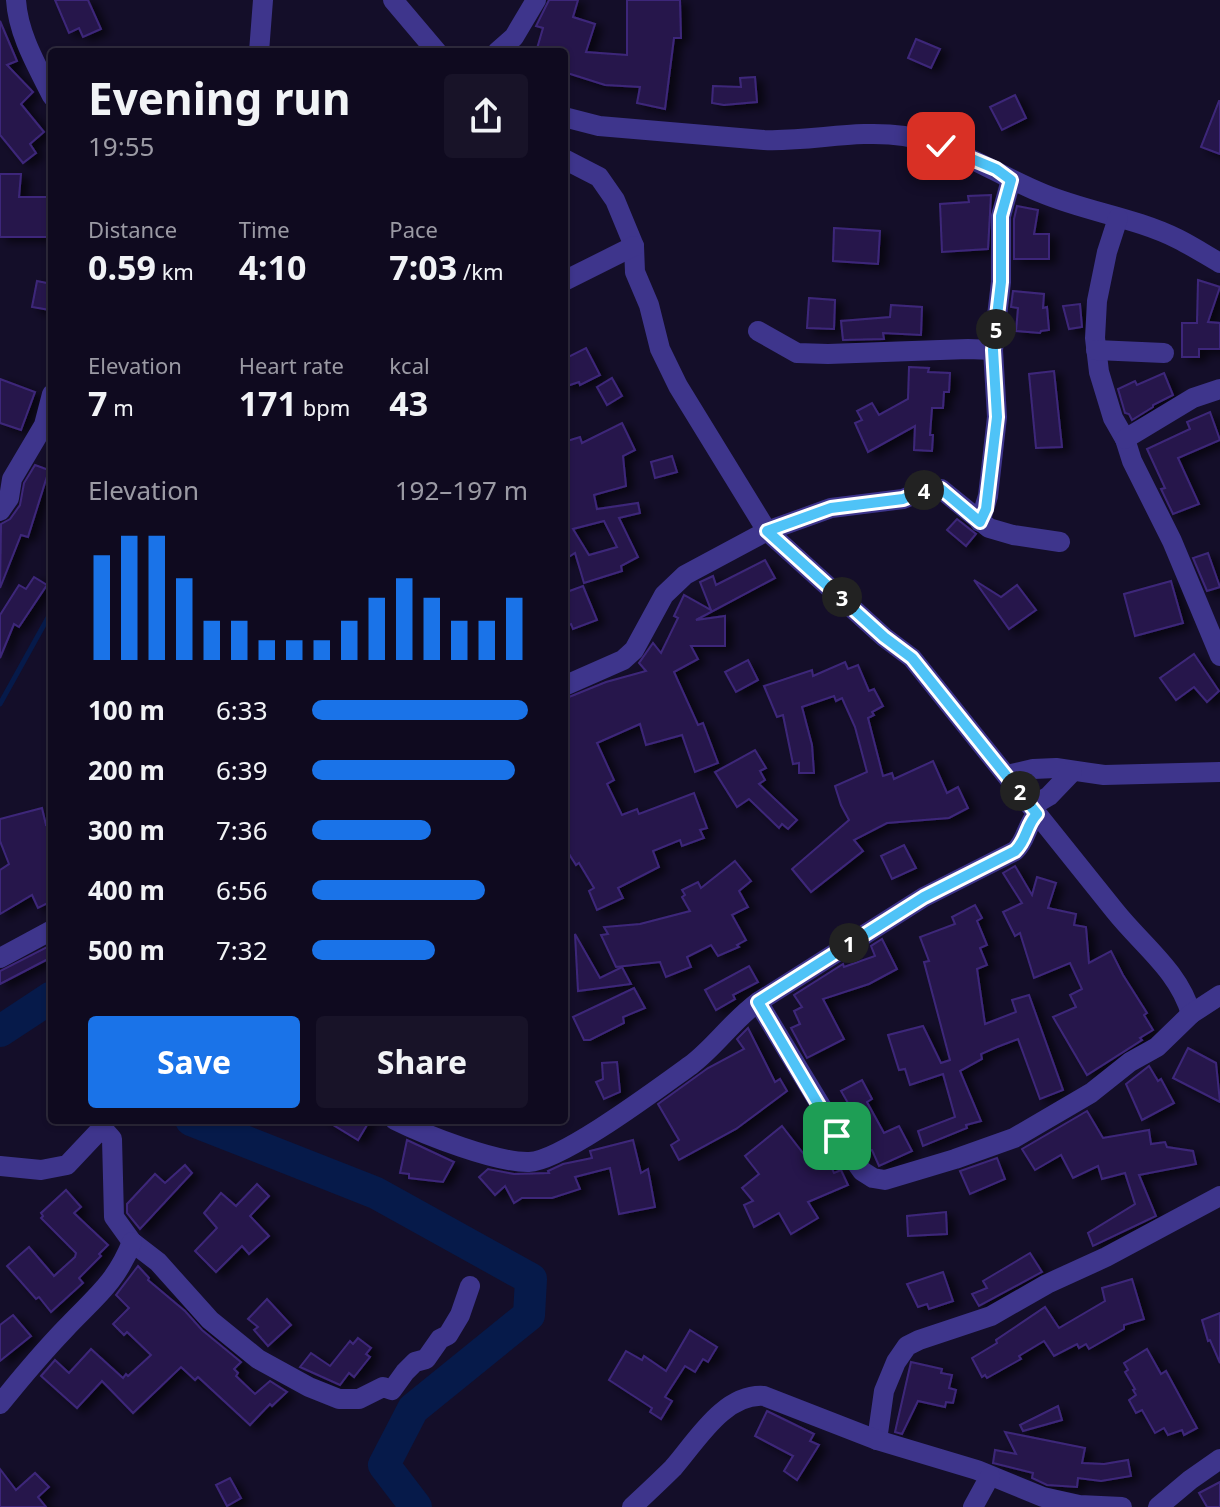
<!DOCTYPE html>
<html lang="en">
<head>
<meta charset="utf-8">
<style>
	:root { --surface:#0f0a1f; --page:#181328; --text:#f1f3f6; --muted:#9b9aa4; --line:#2f2b3d; --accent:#1a73e8 }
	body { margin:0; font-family:"Noto Sans",sans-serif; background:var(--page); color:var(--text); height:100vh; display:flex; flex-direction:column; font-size:30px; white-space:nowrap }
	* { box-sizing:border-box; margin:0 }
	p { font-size:26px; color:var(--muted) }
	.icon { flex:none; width:44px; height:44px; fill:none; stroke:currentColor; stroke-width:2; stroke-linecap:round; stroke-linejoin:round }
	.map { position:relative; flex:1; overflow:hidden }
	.panel { position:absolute; left:48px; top:48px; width:520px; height:1076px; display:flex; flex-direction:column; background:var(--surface); border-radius:8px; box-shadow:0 2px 6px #0004,0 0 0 2px var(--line) }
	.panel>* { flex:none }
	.pin { position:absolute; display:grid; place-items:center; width:68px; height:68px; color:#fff; margin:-34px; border-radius:16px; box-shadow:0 4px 12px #0006 }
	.km { position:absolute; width:40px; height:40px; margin:-20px; border-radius:50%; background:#222; color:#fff; font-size:22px; line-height:40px; text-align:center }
	.round { display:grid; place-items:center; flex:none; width:84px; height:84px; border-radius:8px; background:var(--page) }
	.head { display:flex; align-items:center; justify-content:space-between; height:136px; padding:0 40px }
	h1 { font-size:44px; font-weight:700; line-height:60px }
	.stats { display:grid; grid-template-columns:repeat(3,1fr); gap:12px; height:136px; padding:8px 40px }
	.stats div { display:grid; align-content:center }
	.stats b { font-size:34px; font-weight:700 }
	.stats small { font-size:22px; font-weight:400 }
	.stats p { font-size:22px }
	.chart { height:224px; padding:16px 40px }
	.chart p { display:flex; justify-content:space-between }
	.chart svg { width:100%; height:144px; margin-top:8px; stroke:var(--accent); stroke-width:6 }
	.cta { display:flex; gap:16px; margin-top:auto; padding:16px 40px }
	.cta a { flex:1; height:92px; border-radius:8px; background:var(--accent); color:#fff; font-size:32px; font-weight:700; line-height:92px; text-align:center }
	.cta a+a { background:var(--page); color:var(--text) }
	ul { padding:0 40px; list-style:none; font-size:26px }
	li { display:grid; grid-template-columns:128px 96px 1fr; align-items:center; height:60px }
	li i { height:20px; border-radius:10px; background:var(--accent) }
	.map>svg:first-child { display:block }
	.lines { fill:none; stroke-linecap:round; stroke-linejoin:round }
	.stream { stroke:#061a4a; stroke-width:5 }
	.river { stroke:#061a4a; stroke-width:32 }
	.building { fill:#26184c; stroke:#3e287a; stroke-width:2; fill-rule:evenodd; filter:url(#shadow) }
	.minor { stroke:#3e358c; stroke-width:20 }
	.route-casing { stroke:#fff; stroke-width:16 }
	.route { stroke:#4fc3f7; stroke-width:10 }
</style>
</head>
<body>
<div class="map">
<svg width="1220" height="1507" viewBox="0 0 1220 1507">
	<defs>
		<filter id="shadow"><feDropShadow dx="7" dy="4" stdDeviation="4" flood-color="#0009"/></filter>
	</defs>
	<rect width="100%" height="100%" fill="#140e29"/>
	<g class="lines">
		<polyline class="stream" points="0,704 50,614 52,541"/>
		<g class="river">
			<polyline points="0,1031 52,997"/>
			<polyline points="191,1120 376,1193 531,1279 529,1315 413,1409 384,1465 416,1507"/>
		</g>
	</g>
	<g class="building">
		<polygon points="55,0 88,0 101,29 83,37 79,28 69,33"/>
		<polygon points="549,0 578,0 573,17 595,24 586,52 627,55 627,0 680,0 681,38 674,38 665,109 637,103 640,87 605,85 564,72 564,52 536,52 543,28 536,26"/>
		<polygon points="0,21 17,61 7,65 33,92 21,104 44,132 30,144 36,153 23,163 0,135"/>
		<polygon points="916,39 940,49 931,68 908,58"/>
		<polygon points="755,77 757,102 724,105 712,103 713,86 741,87 740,78"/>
		<polygon points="1015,95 1026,118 1002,130 990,107"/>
		<polygon points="1219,101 1220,101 1220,154 1201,147"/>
		<polygon points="0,174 21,174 19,197 52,197 52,237 0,237"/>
		<polygon points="991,195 988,249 942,252 940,204 969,202 968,196"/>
		<polygon points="1017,206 1038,210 1034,234 1049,234 1049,259 1014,259 1014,219"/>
		<polygon points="834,228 880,231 878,264 833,261"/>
		<polygon points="1198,280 1220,287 1208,322 1220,323 1220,349 1199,349 1199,357 1182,357 1182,323 1197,323"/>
		<polygon points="37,281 52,284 50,310 32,307"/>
		<polygon points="1013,291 1044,294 1043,308 1047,307 1049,330 1041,331 1040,333 1016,331 1018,308 1011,307"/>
		<polygon points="809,298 835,300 834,329 807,328"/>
		<polygon points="1080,304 1082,327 1069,329 1063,306"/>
		<polygon points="891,305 922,307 921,335 883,333 884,339 843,340 841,321 890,317"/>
		<polygon points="586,348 600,375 580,385 579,382 564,387 564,359"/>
		<polygon points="909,367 929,368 928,372 950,373 949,392 944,392 943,408 932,408 930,435 933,435 932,451 914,450 915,426 868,452 855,423 862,420 857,411 872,403 879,415 908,399"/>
		<polygon points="1054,371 1062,447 1036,448 1029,374"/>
		<polygon points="1164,373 1173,395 1153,405 1153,407 1132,420 1129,414 1125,413 1118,389 1135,381 1137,385"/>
		<polygon points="612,378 622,396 607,405 597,387"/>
		<polygon points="0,379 35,392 21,430 0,423"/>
		<polygon points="1210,412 1220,440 1178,458 1199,504 1173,514 1161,489 1165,488 1147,449 1190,429 1187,422"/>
		<path d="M622,423L635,450L623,456L626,486L594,495L597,509L638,503L640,513L619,518L638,557L621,566L622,571L584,583L575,553L564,560V442L580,437L582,443ZM604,521L617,547L589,555L573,529Z"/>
		<polygon points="672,456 677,472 655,478 651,462"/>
		<polygon points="35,465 49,470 28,537 21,535 0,588 1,524 10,519 20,505 24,483"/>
		<polygon points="957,519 976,534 966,546 947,530"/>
		<polygon points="1208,553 1220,587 1207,591 1193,558"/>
		<polygon points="765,560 775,578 696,620 725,616 725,646 691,646 698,659 674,672 698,725 703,723 718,763 695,772 682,735 646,745 640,724 597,743 614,780 607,784 622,815 637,809 639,814 694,793 707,828 700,830 704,838 682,846 680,840 653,851 659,867 618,888 623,898 597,910 589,891 594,888 579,863 576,865 564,846 564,699 606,682 646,671 639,663 653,643 661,653 678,618 674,616 684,595 711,610 700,582 713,576 716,585"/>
		<polygon points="34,577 47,585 19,627 14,624 0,658 0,615 19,585 26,589"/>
		<polygon points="974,580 1001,597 1017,585 1036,610 1009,629"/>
		<polygon points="1171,581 1183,623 1135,636 1124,594"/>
		<polygon points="583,586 597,620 573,629 571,624 564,627 564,593"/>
		<polygon points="1194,654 1219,691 1207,702 1194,687 1176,700 1160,678"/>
		<polygon points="748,660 758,680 736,692 725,672"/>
		<polygon points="845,662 848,669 858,665 869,691 874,689 883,706 872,712 874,715 868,718 883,776 892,773 894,779 933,761 947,793 958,787 968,808 949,818 887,823 854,840 863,851 811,892 792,869 849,820 841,805 835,786 867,772 855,727 842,698 836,701 834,696 802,707 812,745 814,773 799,773 799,763 793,764 783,715 777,717 764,686 812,670 813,676"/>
		<polygon points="755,750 766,768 760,771 765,780 759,784 797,820 788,829 782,824 779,828 749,799 737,807 715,772"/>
		<polygon points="42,808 46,825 52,823 52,901 38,908 32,895 0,914 0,870 9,864 0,841 0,819"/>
		<polygon points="904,845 916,868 892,879 881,856"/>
		<polygon points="735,861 751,881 739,891 748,907 732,915 746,940 737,945 739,947 718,956 711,945 687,957 691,967 666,977 660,962 616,967 601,935 608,934 604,927 640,924 690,911 682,897 685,895 682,890 698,882 701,888"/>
		<polygon points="1015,866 1032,895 1037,877 1056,883 1048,908 1076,914 1074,925 1086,927 1089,963 1111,951 1123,975 1147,1013 1144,1015 1153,1030 1140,1038 1142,1040 1087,1075 1053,1017 1076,1007 1070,995 1082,989 1070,963 1034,978 1020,933 1015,936 1003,912 1022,903 1003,873"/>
		<polygon points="975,905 982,918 977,921 987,945 980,948 987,965 977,969 985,1024 1016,1012 1012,1000 1029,995 1063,1090 1040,1099 1018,1039 997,1047 981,1054 982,1059 960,1071 981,1121 966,1125 967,1128 923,1146 918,1131 955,1117 943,1074 910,1085 905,1069 899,1070 888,1035 923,1026 941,1063 950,1060 924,962 929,961 920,937 955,924 952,917"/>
		<polygon points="575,934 600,978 622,967 631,984 578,991"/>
		<polygon points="882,939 897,969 869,984 823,999 844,1039 807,1058 791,1028 800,1024 794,1011 802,1007 794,995 843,964 844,967 875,956 871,946"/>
		<polygon points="47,947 52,957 0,984 0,971"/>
		<polygon points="749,966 758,982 733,995 735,999 716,1010 705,990"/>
		<polygon points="634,988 645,1008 623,1017 624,1023 590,1040 584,1040 573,1017"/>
		<polygon points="748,1028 775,1082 780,1079 787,1091 736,1129 679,1160 671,1145 679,1140 658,1104 708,1068 744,1049 737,1039"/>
		<polygon points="1188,1048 1216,1063 1220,1102 1173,1078"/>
		<polygon points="617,1062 620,1092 604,1099 596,1082 603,1079 602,1063"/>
		<polygon points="1149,1066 1158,1081 1161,1079 1174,1103 1142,1120 1126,1084"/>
		<polygon points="862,1080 872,1099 867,1102 884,1133 899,1126 912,1151 879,1166 872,1150 864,1151 849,1118 855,1115 841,1091"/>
		<polygon points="1087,1111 1103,1138 1149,1130 1151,1144 1165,1142 1167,1147 1193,1151 1196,1164 1139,1175 1156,1216 1093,1246 1088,1233 1135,1204 1125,1173 1102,1179 1098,1166 1073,1178 1061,1155 1035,1170 1022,1149"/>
		<polygon points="325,1120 370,1120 358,1140"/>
		<polygon points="782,1126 813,1166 828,1160 834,1173 841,1170 848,1185 808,1202 818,1218 791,1234 779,1213 754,1227 744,1205 753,1201 742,1188 759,1174 745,1156"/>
		<polygon points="407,1140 454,1162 443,1182 409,1178 409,1174 400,1173"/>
		<polygon points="633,1140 641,1173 648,1169 655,1207 619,1214 610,1168 575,1177 580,1189 552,1198 522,1198 514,1203 505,1186 495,1195 479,1177 488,1169 514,1174 549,1173 548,1171 563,1164 592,1158 590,1151"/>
		<polygon points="997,1158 1005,1179 970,1194 960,1171"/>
		<polygon points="185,1165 192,1173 140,1229 127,1213 127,1204 155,1174 165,1183"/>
		<polygon points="257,1184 269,1196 250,1216 269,1236 249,1254 242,1246 216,1272 195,1251 217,1228 204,1213 221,1193 236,1206"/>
		<polygon points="66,1190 81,1207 74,1213 108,1245 99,1254 101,1256 79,1278 83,1283 51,1312 39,1297 36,1299 7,1266 29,1247 54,1276 75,1257 76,1253 41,1218 43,1216 41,1213"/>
		<polygon points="946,1212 947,1234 908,1236 907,1216"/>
		<polygon points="1030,1253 1042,1272 979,1306 972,1294 987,1288 983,1281"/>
		<polygon points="138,1266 149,1278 148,1280 185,1311 202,1330 241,1362 234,1369 238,1373 236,1376 255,1394 270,1381 287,1392 272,1406 270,1404 250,1425 198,1377 195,1380 181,1367 133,1413 102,1381 77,1408 41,1376 55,1360 69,1373 91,1349 123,1378 126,1374 128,1376 151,1355 127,1332 124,1335 113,1324 129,1308 116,1295"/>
		<polygon points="943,1272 953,1301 929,1309 927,1304 918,1307 907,1284"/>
		<polygon points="1132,1279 1144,1319 1124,1325 1124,1329 1089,1349 1086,1344 1079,1348 1077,1344 1054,1356 1044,1341 1019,1356 1021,1359 987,1378 985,1375 982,1377 972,1358 997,1343 996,1340 1045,1307 1059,1328 1105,1301 1102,1288"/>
		<polygon points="267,1299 291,1325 268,1346 254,1330 258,1327 248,1319"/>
		<polygon points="1220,1313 1220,1363 1210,1340 1208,1341 1202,1320"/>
		<polygon points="13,1315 31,1336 0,1361 0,1325"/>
		<polygon points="690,1330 717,1347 708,1362 703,1359 695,1372 685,1366 665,1397 672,1401 661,1419 650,1412 652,1408 609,1380 626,1351 642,1360 644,1356 666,1371"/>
		<polygon points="358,1338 371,1348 366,1354 370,1357 354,1377 349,1373 340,1385 300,1367 311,1353 330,1366 350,1341 353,1344"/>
		<polygon points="1147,1349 1161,1374 1166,1371 1197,1428 1184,1435 1182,1430 1168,1435 1164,1428 1155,1433 1142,1410 1136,1413 1129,1400 1136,1395 1133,1390 1135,1389 1125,1372 1128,1370 1124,1363"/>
		<polygon points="911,1362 942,1369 941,1373 952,1375 949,1388 956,1390 953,1403 946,1402 945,1407 918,1401 902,1434 895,1432"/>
		<polygon points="1058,1406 1062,1420 1023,1431 1020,1425"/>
		<polygon points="767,1411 814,1434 810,1441 819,1445 797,1480 784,1471 793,1456 755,1436"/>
		<polygon points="1005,1432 1085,1448 1082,1463 1104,1464 1128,1460 1131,1476 1101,1481 1078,1478 1077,1487 1047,1485 1032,1478 1033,1473 993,1463 995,1450 1016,1454"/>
		<polygon points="0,1469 16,1490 35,1473 49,1487 38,1497 46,1507 0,1507"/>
		<polygon points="230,1478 241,1498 227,1506 216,1485"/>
		<polygon points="1220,1482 1220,1507 1207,1507 1199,1493"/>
	</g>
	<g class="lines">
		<g class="minor">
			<path d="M16,0C18,34 37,66 52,96"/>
			<polyline points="393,0 437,52"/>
			<polyline points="259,52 263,0"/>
			<polyline points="497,52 514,37 536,0"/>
			<path d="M564,117L599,126L764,140C811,142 857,129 904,136C955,144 998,176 1044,194C1088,212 1136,218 1178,239C1192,246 1206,255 1220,263"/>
			<path d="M564,159L599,177L615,200L634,246L635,272L649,305L660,349L678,386L767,531L884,637L912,658C980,742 1047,827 1115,911C1142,945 1179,971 1191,1014"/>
			<polyline points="1118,218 1107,252 1097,301 1095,338 1099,372 1113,418 1125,439 1132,461 1172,541 1220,656"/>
			<polyline points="564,281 634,246"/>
			<polyline points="758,331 797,353 828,354 968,349 993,350"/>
			<polyline points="1096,350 1164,353"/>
			<polyline points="1125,439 1193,398 1220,389"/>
			<polyline points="0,511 9,498 12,479 44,425 52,394"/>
			<polyline points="980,522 988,496 997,417 993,350 1001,282 1001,216 1011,180"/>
			<polyline points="564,686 623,660 634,650 664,595 685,575 767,531 831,508 903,499 927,489 941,489 989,528 1013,535 1060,542"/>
			<polyline points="1007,775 1033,769 1056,768 1104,775 1220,772"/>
			<polyline points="1032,806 1049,796 1072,772"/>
			<polyline points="0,958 52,930"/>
			<polyline points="758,1002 852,1157 862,1171 873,1178 885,1180 955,1159 1014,1138 1091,1093 1130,1062 1157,1047 1191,1014 1220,995"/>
			<path d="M395,1120C425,1135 497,1163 529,1162C562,1161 660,1087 691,1065C716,1046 733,1020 758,1002L924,897L1015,851C1027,840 1026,825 1037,814"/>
			<polyline points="0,1166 41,1170 67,1165 100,1130 104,1130 112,1139 114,1217 132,1242 158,1262 210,1320 258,1359 309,1387 339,1399 359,1399 383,1387 392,1390 405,1372 415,1362 426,1359 440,1339 448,1335 460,1315 470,1286"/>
			<path d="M0,1404C21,1378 42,1353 65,1329C94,1298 116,1283 132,1242"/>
			<polyline points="877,1440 884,1391 896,1362 907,1346 919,1340 991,1316 1047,1284 1106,1257 1220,1196"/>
			<path d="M632,1507C646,1494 660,1481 673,1468C696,1442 724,1393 764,1396L877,1440L977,1470L1043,1497L1079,1505L1122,1507"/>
			<polyline points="973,1507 990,1476"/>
			<polyline points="1158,1507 1190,1480 1220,1459"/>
		</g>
	</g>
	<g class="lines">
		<defs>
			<path id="route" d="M837,1136L758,1002L924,897L1015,851C1027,840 1026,825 1037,814L912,658L884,637L767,531L831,508L903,499L927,489H941L980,522L986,509L997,417L993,350L1001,282V216L1011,180L996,169L941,146"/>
		</defs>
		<use href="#route" class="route-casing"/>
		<use href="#route" class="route"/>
	</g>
</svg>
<div class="pin" style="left:837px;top:1136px;background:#1e9e55"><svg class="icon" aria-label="arrive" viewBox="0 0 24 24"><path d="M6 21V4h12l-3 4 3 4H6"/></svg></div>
<div class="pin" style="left:941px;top:146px;background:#d93025"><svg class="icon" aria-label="check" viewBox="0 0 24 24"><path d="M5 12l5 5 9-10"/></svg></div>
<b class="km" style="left:849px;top:943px">1</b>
<b class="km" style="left:1020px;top:791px">2</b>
<b class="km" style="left:842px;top:597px">3</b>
<b class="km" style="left:924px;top:490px">4</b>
<b class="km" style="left:996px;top:329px">5</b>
<section class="panel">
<div class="head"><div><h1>Evening run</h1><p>19:55</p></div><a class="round"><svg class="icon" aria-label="share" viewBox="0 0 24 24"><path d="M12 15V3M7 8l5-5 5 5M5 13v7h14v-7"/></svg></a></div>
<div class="stats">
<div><p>Distance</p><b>0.59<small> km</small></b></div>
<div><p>Time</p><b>4:10</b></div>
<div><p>Pace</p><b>7:03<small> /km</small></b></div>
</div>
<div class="stats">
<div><p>Elevation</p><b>7<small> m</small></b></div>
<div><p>Heart rate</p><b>171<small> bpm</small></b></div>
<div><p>kcal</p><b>43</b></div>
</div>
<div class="chart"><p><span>Elevation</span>192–197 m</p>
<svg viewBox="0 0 160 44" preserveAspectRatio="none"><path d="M5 44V12M15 44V6M25 44V6M35 44V19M45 44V32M55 44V32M65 44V38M75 44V38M85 44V38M95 44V32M105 44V25M115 44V19M125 44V25M135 44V32M145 44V32M155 44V25"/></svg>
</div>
<ul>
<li><b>100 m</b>6:33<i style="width:100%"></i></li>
<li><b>200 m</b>6:39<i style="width:94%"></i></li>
<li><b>300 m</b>7:36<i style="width:55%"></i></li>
<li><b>400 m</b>6:56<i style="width:80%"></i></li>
<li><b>500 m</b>7:32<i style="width:57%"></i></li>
</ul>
<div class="cta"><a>Save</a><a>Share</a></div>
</section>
</div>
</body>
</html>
